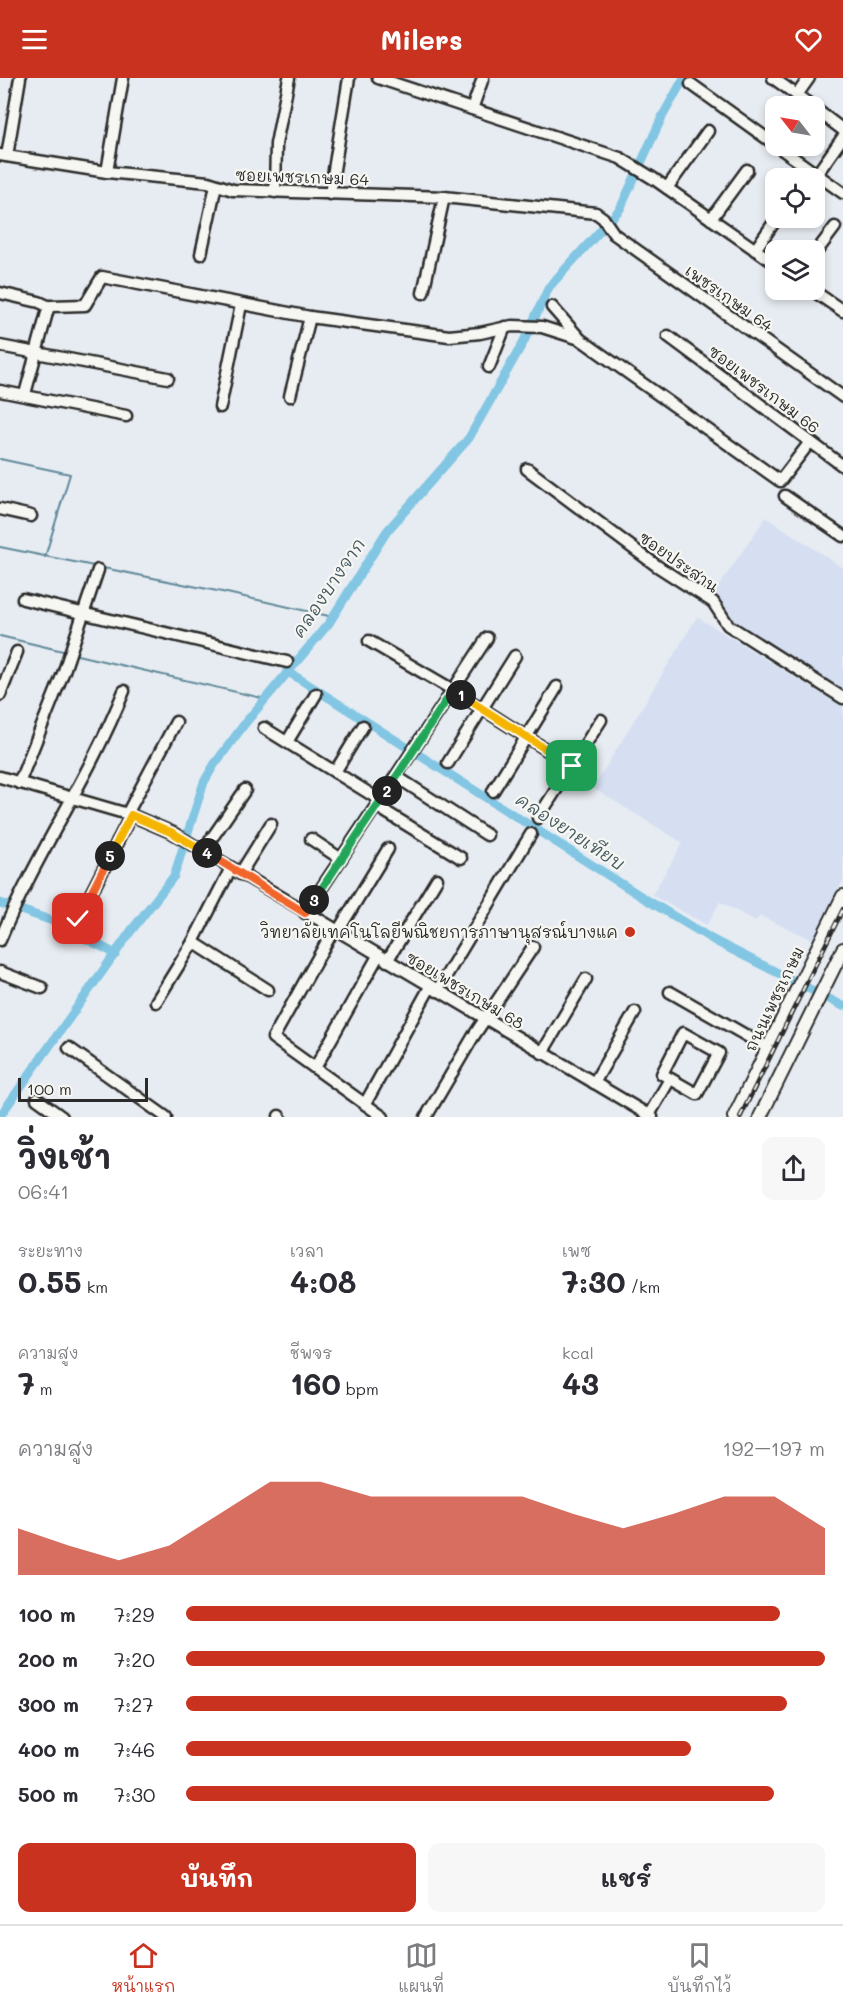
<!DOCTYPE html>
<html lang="th">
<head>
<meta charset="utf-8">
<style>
	:root { --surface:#fff; --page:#f7f7f7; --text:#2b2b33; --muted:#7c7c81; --line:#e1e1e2; --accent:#c8321e }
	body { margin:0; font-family:Mali,"Playpen Sans Thai",sans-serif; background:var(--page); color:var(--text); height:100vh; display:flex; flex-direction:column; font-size:22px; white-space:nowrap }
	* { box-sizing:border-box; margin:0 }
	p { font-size:20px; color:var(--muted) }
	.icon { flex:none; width:33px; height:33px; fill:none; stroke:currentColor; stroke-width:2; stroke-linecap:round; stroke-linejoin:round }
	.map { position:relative; height:1039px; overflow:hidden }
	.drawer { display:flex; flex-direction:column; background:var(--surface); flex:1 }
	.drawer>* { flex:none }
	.needle { width:39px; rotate:301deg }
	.controls { position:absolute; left:765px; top:18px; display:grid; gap:12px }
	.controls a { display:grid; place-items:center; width:60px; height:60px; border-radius:12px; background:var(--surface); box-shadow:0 3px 9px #0003; font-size:30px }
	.scale { position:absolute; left:18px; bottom:15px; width:130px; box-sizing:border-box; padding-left:6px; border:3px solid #2b2b2b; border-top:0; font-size:16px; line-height:21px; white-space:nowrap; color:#2b2b2b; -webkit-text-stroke:4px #f6f6f2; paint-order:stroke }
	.pin { position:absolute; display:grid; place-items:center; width:51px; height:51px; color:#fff; margin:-26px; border-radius:12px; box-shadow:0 3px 9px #0006 }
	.km { position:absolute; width:30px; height:30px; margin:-15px; border-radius:50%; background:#222; color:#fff; font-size:16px; line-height:30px; text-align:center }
	.round { display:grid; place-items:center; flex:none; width:63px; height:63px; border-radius:12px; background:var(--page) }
	.summary { display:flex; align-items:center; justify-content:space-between; height:102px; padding:0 18px }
	h1 { font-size:33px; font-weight:700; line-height:45px }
	.figures { display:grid; grid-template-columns:repeat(3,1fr); gap:9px; height:102px; padding:6px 18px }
	.figures div { display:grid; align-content:center }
	.figures b { font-size:30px; font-weight:700 }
	.figures small { font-size:16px; font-weight:400 }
	.figures p { font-size:16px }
	.chart { height:168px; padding:12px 18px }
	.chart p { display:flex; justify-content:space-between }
	.chart svg { width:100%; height:108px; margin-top:6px; fill:var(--accent); opacity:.7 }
	.cta { display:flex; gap:12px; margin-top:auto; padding:12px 18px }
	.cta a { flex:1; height:69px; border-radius:12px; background:var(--accent); color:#fff; font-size:24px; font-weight:700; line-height:69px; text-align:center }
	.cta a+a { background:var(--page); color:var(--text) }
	ul { padding:0 18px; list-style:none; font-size:20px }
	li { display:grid; grid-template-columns:96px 72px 1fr; align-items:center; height:45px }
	li i { height:15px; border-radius:8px; background:var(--accent) }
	header { display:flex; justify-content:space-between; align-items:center; height:78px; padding:0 18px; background:var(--accent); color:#fff; font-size:27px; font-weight:700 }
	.menu { display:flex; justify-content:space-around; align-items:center; height:84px; border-top:2px solid var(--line); background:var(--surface); font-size:16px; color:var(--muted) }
	.menu a { display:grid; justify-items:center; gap:3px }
	.menu .on { color:var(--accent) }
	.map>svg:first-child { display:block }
	.built { fill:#d5dff1 }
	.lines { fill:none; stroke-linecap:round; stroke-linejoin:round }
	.stream { stroke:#5f8899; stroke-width:2 }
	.canal { stroke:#82c6e3; stroke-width:9 }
	.minor-casing { stroke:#2b2b2b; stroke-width:15 }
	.major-casing { stroke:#2b2b2b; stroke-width:16 }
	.minor { stroke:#f6f6f2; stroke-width:10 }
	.major { stroke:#f6f6f2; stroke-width:12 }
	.rail-casing { stroke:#2b2b2b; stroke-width:4.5 }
	.rail { stroke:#f6f6f2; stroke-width:2; stroke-dasharray:7; stroke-linecap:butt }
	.split-1-casing { stroke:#fff; stroke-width:12 }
	.split-2-casing { stroke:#fff; stroke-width:12 }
	.split-3-casing { stroke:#fff; stroke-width:12 }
	.split-4-casing { stroke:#fff; stroke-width:12 }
	.split-5-casing { stroke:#fff; stroke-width:12 }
	.split-6-casing { stroke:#fff; stroke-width:12 }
	.split-1 { stroke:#f5b400; stroke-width:8 }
	.split-2 { stroke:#22a559; stroke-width:8 }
	.split-3 { stroke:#22a559; stroke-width:8 }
	.split-4 { stroke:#f0652b; stroke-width:8 }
	.split-5 { stroke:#f5b400; stroke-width:8 }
	.split-6 { stroke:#f0652b; stroke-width:8 }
	.poi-dot { fill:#c8321e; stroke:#f6f6f2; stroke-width:2 }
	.labels { text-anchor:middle; stroke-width:4.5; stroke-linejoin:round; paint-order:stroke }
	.street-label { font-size:16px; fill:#2b2b2b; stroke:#f6f6f2 }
	.poi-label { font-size:16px; fill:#2b2b2b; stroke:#f6f6f2; text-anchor:end }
	.water-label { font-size:18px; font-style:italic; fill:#455a62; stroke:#f6f6f2 }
</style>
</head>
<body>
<header><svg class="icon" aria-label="menu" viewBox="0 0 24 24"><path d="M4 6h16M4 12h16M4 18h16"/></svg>Milers<svg class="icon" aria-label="heart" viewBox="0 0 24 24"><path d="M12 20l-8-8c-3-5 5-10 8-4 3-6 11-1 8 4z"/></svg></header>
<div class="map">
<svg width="843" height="1039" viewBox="0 0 843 1039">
	<rect width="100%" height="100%" fill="#e7ecf2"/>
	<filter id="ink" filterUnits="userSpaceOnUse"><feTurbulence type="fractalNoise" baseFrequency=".0167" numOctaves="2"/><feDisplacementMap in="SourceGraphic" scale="12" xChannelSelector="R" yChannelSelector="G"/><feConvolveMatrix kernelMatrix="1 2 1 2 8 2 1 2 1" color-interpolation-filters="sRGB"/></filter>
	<g filter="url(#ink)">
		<g class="built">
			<polygon points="766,439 843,490 843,613 736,544 713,516"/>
			<polygon points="697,539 843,629 843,802 814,862 760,838 755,843 720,824 707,847 652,817 683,765 593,710"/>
		</g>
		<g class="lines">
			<g class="stream">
				<polyline points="0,381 70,396 45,479"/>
				<polyline points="0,469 227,515 333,539"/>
				<polyline points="0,558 67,574"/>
				<polyline points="73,576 266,621"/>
			</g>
			<g class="canal">
				<polyline points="287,593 647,822 715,863 843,928"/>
				<polyline points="0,825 50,842 116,876"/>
				<polyline points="0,1038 131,853 174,798 204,704 214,687 246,644 329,545 387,453 469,360 524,263 549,209 620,131 662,39 684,0"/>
			</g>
			<defs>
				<g id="minor">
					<polyline points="378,0 620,80 654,101 776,186"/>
					<polyline points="773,0 812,28"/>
					<polyline points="691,6 776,67"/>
					<polyline points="797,17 809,0"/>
					<polyline points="814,30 843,52"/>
					<polyline points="472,31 483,0"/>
					<polyline points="777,68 843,115"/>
					<polyline points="0,77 107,94 208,104 233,112 444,119 596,135 603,140 614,156 843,319"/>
					<polyline points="7,78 20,0"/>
					<polyline points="107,94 123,0"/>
					<polyline points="817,96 843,59"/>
					<polyline points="667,110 708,53"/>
					<polyline points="275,114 276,66 289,0"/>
					<polyline points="330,116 349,0"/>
					<polyline points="711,141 747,92"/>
					<polyline points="755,172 777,140"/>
					<polyline points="201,176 216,107"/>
					<polyline points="814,177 835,149"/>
					<polyline points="812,212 843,233"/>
					<polyline points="0,215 39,224 50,229"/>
					<polyline points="423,215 444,119"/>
					<polyline points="552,229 580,261 780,403 810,364"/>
					<polyline points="668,258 843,388"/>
					<polyline points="0,268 168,300"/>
					<polyline points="489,289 505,249"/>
					<polyline points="0,313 126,338"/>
					<polyline points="25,316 48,231 51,228 85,227 102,199 310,239 449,258 480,255 512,248 542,249 580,261"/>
					<polyline points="290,318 310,239"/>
					<polyline points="220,329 241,227"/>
					<polyline points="527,391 657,488 713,524 728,547 843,620"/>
					<polyline points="785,418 843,458"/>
					<polyline points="0,431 31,438"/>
					<polyline points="23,521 287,584"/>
					<polyline points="487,560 453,612 572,688"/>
					<polyline points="0,617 17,574"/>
					<polyline points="264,650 380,722"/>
					<polyline points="287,664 316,616"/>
					<polyline points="448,685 515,578"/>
					<polyline points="335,694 363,648"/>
					<polyline points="0,699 131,737 173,755 652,1039"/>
					<polyline points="397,699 487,757"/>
					<polyline points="19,705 64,593 98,492"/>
					<polyline points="493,713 557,609"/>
					<polyline points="376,728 461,780"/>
					<polyline points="127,736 176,644"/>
					<polyline points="538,740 601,642"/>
					<polyline points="311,761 341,781"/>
					<polyline points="203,773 245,712"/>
					<polyline points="231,790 193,864 268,912"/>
					<polyline points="240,796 271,746"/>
					<polyline points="305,835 453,612 369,563"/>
					<polyline points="78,841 131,737"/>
					<polyline points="334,851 273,960 383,1039"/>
					<polyline points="338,853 388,771"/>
					<path d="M0,862C36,776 89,700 124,613"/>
					<polyline points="387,883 437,801"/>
					<polyline points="0,894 42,910"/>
					<polyline points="437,913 531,756"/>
					<polyline points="670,914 768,970"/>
					<polyline points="156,924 193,864"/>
					<polygon points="683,955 719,975 697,1016 662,996"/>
					<polyline points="69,970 166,1039"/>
					<polyline points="542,975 586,901"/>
					<polyline points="315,990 378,878"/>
					<polyline points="594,1005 635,934"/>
					<polyline points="37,1021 62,1039"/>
					<polyline points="365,1026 430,909"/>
					<polyline points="649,1037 670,1001"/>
					<polyline points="279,1038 280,1039"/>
					<polyline points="426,1039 473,959 533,869"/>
				</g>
				<g id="major">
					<polyline points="734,1039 843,818"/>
					<polyline points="760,1039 843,871"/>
				</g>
			</defs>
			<use href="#minor" class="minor-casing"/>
			<use href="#major" class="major-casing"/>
			<use href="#minor" class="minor"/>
			<use href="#major" class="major"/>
			<defs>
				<polyline id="rail" points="740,1039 843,831"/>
			</defs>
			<use href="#rail" class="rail-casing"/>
			<use href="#rail" class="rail"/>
		</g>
	</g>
	<g class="lines" filter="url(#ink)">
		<defs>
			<polyline id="split-1" points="461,617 572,688"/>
			<polyline id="split-2" points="387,713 453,612 461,617"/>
			<polyline id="split-3" points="314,822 387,713"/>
			<polyline id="split-4" points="207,775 305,835 314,822"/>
			<polyline id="split-5" points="110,778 131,737 173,755 207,775"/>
			<polyline id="split-6" points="78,841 110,778"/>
		</defs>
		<use href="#split-1" class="split-1-casing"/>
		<use href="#split-2" class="split-2-casing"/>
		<use href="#split-3" class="split-3-casing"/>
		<use href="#split-4" class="split-4-casing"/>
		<use href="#split-5" class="split-5-casing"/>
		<use href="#split-6" class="split-6-casing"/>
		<use href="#split-1" class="split-1"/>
		<use href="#split-2" class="split-2"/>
		<use href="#split-3" class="split-3"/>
		<use href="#split-4" class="split-4"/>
		<use href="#split-5" class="split-5"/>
		<use href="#split-6" class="split-6"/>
	</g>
	<circle class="poi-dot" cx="630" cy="854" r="6"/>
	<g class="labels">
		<g class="street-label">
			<text transform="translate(302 99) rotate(2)" y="6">ซอยเพชรเกษม 64</text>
			<text transform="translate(729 220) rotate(35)" y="6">เพชรเกษม 64</text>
			<text transform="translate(764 311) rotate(37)" y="6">ซอยเพชรเกษม 66</text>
			<text transform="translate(679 484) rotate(35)" y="6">ซอยประสาน</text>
			<text transform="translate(465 912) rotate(31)" y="6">ซอยเพชรเกษม 68</text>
			<text transform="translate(774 921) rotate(-64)" y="6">ถนนเพชรเกษม</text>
		</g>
		<g class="poi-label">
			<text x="618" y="860">วิทยาลัยเทคโนโลยีพณิชยการภาษานุสรณ์บางแค</text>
		</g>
		<g class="water-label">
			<text transform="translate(329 510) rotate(-56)" y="6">คลองบางจาก</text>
			<text transform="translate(570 754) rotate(33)" y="6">คลองยายเทียบ</text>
		</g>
	</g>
</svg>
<div class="controls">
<a><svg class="needle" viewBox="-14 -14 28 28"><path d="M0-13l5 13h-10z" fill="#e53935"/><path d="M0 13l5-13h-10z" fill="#7c7c81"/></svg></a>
<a><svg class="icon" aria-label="locate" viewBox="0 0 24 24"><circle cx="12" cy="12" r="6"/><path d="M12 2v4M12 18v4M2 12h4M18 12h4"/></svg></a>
<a><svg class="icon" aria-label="layers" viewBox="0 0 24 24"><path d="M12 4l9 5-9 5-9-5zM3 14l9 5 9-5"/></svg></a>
</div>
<div class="scale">100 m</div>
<div class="pin" style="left:572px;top:688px;background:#1e9e55"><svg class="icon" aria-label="arrive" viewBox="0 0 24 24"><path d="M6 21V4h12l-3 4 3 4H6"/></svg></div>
<div class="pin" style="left:78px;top:841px;background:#d93025"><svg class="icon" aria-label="check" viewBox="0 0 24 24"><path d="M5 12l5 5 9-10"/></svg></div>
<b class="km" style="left:461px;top:617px">1</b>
<b class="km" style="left:387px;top:713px">2</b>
<b class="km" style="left:314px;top:822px">3</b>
<b class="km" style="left:207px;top:775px">4</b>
<b class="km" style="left:110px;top:778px">5</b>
</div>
<section class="drawer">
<div class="summary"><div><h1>วิ่งเช้า</h1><p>06:41</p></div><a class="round"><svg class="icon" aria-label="share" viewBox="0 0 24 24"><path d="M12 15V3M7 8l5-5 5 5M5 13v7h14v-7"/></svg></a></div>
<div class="figures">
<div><p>ระยะทาง</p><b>0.55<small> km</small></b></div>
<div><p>เวลา</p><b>4:08</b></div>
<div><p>เพซ</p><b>7:30<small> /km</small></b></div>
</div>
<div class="figures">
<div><p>ความสูง</p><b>7<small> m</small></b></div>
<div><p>ชีพจร</p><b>160<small> bpm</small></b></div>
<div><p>kcal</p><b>43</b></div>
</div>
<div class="chart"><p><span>ความสูง</span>192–197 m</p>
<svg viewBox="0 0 160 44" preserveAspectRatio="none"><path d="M0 44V25L10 32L20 38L30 32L40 19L50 6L60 6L70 12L80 12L90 12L100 12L110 19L120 25L130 19L140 12L150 12L160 25V44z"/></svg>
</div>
<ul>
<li><b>100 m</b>7:29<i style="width:93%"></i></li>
<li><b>200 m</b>7:20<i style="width:100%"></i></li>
<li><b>300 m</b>7:27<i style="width:94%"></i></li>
<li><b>400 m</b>7:46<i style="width:79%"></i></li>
<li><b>500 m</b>7:30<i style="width:92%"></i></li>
</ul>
<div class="cta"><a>บันทึก</a><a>แชร์</a></div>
</section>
<nav class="menu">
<a class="on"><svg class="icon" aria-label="home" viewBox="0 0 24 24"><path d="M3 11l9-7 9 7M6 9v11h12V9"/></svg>หน้าแรก</a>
<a><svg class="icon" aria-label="map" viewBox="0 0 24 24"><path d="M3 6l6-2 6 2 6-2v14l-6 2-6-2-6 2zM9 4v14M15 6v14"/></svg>แผนที่</a>
<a><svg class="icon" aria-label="saved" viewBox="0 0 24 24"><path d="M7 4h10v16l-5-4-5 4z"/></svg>บันทึกไว้</a>
</nav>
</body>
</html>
